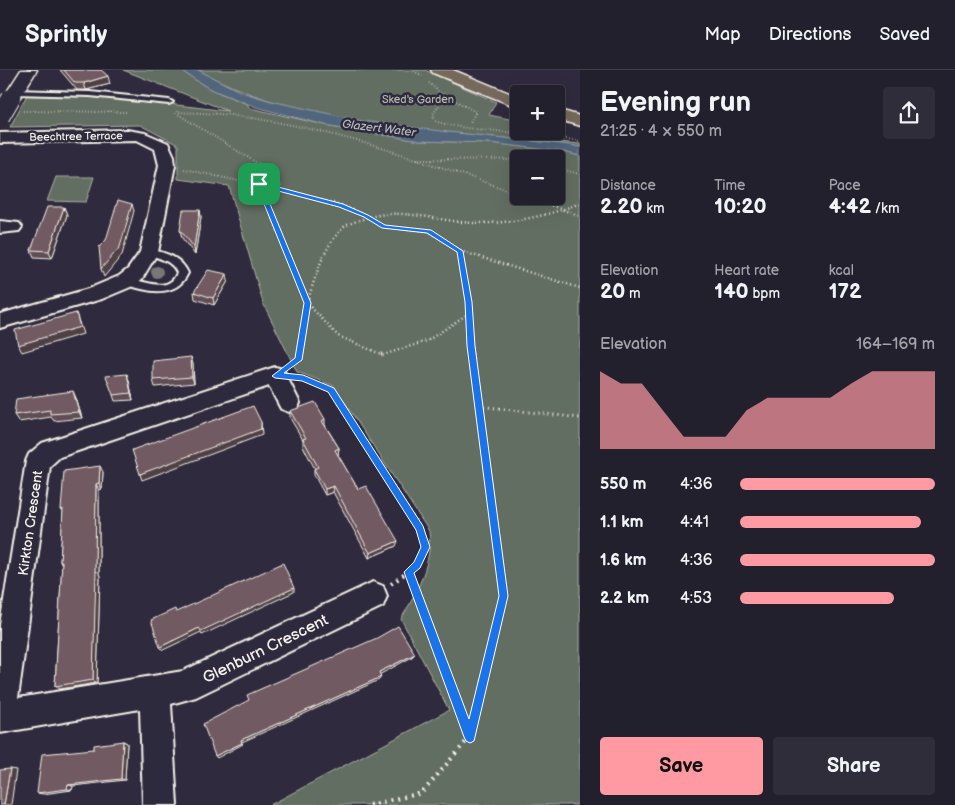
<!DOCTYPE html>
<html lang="en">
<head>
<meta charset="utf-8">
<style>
	:root { --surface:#23202e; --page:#2f2d3a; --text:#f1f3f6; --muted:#a3a3aa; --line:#403e4a; --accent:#ff9aa2 }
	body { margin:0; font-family:"Balsamiq Sans",sans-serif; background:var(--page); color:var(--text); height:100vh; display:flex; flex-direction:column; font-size:19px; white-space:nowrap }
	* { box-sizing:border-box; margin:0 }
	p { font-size:16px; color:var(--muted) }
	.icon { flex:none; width:28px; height:28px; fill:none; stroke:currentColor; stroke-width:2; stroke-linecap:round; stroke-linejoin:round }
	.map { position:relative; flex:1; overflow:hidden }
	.panel { display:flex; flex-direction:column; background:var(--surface); width:375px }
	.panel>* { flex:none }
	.fabs { position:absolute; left:510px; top:15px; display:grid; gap:10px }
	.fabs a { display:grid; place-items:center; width:55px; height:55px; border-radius:5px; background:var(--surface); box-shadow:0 5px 20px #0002,0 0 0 1px var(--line); font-size:25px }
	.pin { position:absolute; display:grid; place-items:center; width:42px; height:42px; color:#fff; margin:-21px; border-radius:10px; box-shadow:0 2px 8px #0006 }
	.round { display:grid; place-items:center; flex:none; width:52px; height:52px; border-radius:5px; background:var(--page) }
	.summary { display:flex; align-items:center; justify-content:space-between; height:85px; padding:0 20px }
	h1 { font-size:28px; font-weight:800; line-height:38px }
	.stats { display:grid; grid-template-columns:repeat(3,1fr); gap:8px; height:85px; padding:5px 20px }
	.stats div { display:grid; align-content:center }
	.stats b { font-size:21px; font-weight:800 }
	.stats small { font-size:14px; font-weight:400 }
	.stats p { font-size:14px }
	.chart { height:140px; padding:10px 20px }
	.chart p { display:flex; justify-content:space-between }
	.chart svg { width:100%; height:90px; margin-top:5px; fill:var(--accent); opacity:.7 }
	.button { display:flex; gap:10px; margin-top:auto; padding:10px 20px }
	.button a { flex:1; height:58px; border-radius:5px; background:var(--accent); color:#111; font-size:20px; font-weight:800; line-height:58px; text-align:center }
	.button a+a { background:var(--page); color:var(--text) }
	ul { padding:0 20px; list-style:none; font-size:16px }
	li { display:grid; grid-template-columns:80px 60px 1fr; align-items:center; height:38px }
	li i { height:12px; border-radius:6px; background:var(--accent) }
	header { display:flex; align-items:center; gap:30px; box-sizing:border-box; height:70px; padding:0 25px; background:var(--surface); border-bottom:1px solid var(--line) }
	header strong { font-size:24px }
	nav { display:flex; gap:28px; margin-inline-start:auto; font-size:18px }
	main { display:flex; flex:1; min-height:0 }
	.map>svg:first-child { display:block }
	.green { fill:#636e62; stroke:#acb0a5; fill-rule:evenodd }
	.water { fill:#51657d; stroke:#929da8 }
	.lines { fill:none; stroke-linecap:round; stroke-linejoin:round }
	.service-casing { stroke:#f4f1e8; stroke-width:4 }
	.minor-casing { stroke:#f4f1e8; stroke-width:4 }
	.secondary-casing { stroke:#f4f1e8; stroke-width:3 }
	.primary-casing { stroke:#f4f1e8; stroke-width:3 }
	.path-far3 { stroke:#f4f1e8; stroke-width:2; stroke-dasharray:0.5 2.5; stroke-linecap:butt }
	.path-far2 { stroke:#f4f1e8; stroke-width:2.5; stroke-dasharray:1 3; stroke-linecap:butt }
	.path-far1 { stroke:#f4f1e8; stroke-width:3; stroke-dasharray:1 4; stroke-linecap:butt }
	.path { stroke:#f4f1e8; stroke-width:4; stroke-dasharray:2 5; stroke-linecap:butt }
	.service { fill:#2f2a3d; fill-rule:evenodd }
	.minor { fill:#2f2a3d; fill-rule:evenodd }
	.secondary { fill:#2f2a3d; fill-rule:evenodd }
	.primary { fill:#76695c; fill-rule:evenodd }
	.secondary-bridge-casing { stroke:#f4f1e8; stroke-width:20; stroke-linecap:butt }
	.secondary-bridge { stroke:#2f2a3d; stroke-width:18 }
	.tree { fill:#78777a }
	.wall { fill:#614d54; stroke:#f4f1e8 }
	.shaded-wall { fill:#4f3f45; stroke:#f4f1e8 }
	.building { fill:#715a62; stroke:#f4f1e8 }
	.route { fill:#1a73e8; stroke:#fff; fill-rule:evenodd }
	.labels { text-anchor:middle; stroke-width:5; stroke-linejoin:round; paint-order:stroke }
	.far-park-label { font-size:11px; fill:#b3b6ac; stroke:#2f2a3d }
	.far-street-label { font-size:11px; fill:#f4f1e8; stroke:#2f2a3d }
	.far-water-label { font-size:12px; font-style:italic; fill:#b3b9bd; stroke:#2f2a3d }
	.street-label { font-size:14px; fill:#f4f1e8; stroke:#2f2a3d }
	.near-street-label { font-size:16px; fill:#f4f1e8; stroke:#2f2a3d }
</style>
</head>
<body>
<header>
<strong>Sprintly</strong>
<nav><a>Map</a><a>Directions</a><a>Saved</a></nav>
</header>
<main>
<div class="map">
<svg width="580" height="735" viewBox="0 0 580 735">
	<rect width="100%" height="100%" fill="#2f2a3d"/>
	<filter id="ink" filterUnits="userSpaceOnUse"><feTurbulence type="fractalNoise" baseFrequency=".02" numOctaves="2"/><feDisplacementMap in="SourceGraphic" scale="10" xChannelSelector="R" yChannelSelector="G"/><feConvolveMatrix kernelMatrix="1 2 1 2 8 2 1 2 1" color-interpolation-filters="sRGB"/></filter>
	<g filter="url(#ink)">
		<g class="green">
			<path d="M123,0H180L210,19L247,34L250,38L325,55L420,71L490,73L564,82L580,86V735H270L449,640L401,549C417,523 433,491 429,461L334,316L297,302L263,233L229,116L178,109V75L140,55L10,57L28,23L92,25L228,41ZM519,89H556V126H519Z"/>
			<path d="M198,0H425L496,32L489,45L519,51V61H556L559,72L580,74V77C555,72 529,71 504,68C404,58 287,50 198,0Z"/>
			<polygon points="56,107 94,107 86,132 47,131"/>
		</g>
		<polygon class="water" points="180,0 198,0 241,22 271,31 362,51 448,62 569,75 580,77 580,86 564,82 490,73 420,71 325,55 256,37 210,19"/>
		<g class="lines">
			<defs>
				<g id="service">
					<polygon points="12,20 90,22 169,30 173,32 169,34 90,26 15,24 12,24"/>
					<path d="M149,179C165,183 180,186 188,203C176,230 144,221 122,213V209C137,205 167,228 177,203C172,190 158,188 146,184V180Z"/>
				</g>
				<g id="minor">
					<polygon points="127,60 145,63 168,73 174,86 175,95 158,182 142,209 133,216 102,229 0,258 0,244 88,219 119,206 128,199 140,182 159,95 155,79 137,70 0,73 0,63"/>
					<polygon points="0,151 19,153 22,157 19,161 0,163"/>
					<polygon points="275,297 283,299 300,333 297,339 289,342 281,339 269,316 60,387 50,396 18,628 183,601 373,512 383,516 387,526 383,536 196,627 171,634 177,735 143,735 140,639 0,663 0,555 26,391 29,384 42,373"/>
				</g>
				<polygon id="secondary" points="21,0 37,0 17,32 5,32 3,28"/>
				<g id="primary">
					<polygon points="431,0 453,0 519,27 519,38 433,3"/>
					<polygon points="556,39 580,46 580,56 556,49"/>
				</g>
			</defs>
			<use href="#service" class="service-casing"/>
			<use href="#minor" class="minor-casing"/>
			<use href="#secondary" class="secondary-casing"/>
			<use href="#primary" class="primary-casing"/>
			<g class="path-far3">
				<polyline points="411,0 424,6"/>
				<polyline points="429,13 439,22 476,42 470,52"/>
				<path d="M446,26L433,44L435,51C455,58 476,59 497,61C524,64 552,66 579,71"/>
				<polyline points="23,41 127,42"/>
				<path d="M176,42C196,43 217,43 237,46C333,58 427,92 519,124"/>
				<polyline points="176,43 270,101 282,118"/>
				<polyline points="417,89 519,90"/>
				<polyline points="556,98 580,104"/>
				<polyline points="184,99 311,127"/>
				<polyline points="259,114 264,127"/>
				<polyline points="525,126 527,127"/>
			</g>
			<g class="path-far2">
				<polyline points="264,126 307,233 299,285"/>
				<polyline points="306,126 341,135 366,146 384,157 428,161 460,181 469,232 472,285"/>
				<polyline points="525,126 580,146"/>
				<polyline points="460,181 580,218"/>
				<path d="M469,243L427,271L383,285L338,266L307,233C315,208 323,177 343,158C347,154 354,152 360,150C398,135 437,152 476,153C510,154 548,146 580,133"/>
			</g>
			<g class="path-far1">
				<polyline points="381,284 386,284"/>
				<polyline points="472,284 499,485"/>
				<polyline points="292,294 298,290 299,284"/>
				<polyline points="298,308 331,320 420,458 426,477 422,485"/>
				<polyline points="479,336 580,348"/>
			</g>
			<g class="path">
				<polyline points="391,514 417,495 423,484"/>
				<polyline points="470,667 504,526 498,484"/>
				<polyline points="369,735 422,723 470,667 408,502"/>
			</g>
			<use href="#service" class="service"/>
			<use href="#minor" class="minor"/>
			<use href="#secondary" class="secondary"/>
			<use href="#primary" class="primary"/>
			<defs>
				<polyline id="secondary-bridge" points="0,47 11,28"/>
			</defs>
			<use href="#secondary-bridge" class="secondary-bridge-casing"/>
			<use href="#secondary-bridge" class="secondary-bridge"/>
		</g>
		<circle class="tree" cx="157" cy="202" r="6"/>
		<g class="wall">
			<polygon points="60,0 101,0 110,14 86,20 77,20"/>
			<polygon points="64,137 67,145 52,188 34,187 31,180"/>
			<polygon points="200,140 201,147 195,185 182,168 180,160"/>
			<polygon points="228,211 214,235 195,229 194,222"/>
			<polygon points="193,294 194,313 155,317 153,310"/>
			<polygon points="129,311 133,330 115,331 113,325"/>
			<polygon points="76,328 82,348 54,351 51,347 19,352 14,345"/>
			<polygon points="290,341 325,349 325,355 339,378 338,385 358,419 396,476 369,488 333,422 325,425 314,405 314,399 315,399 303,376 303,370 290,348"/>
			<polygon points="103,402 102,419 99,420 99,504 100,506 97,613 60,619 55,616 62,493 60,492 63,442 61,440"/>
			<polygon points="123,671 127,673 125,710 73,716 72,720 43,724 37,723 94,679"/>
		</g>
		<g class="shaded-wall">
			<polygon points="108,6 110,14 86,20 84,13"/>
			<polygon points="132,134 134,141 122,185 104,207 101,199"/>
			<polygon points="64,137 67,145 52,188 49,181"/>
			<polygon points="200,140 201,147 195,185 194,177"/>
			<polygon points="227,204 228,211 214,235 213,228"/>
			<polygon points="76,243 83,264 22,282 18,275"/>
			<polygon points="191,287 193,294 194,313 192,307"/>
			<polygon points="127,304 129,311 133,330 131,323"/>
			<polygon points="73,321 76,328 82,348 79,342"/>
			<polygon points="261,352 262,365 142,410 140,404"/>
			<polygon points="339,378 338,385 334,386 335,380"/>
			<polygon points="100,396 103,402 102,419 99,413"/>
			<polygon points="96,414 99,420 99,504 100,506 97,613 93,610"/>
			<polygon points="334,416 333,422 325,425 325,419"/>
			<polygon points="398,471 396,476 369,488 370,483"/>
			<polygon points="294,518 294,522 202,565 201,562 163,580 160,577 199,558"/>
			<polygon points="415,584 412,587 377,606 379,602"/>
			<polygon points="381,607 379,610 242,672 241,670"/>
			<polygon points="123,671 127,673 125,710 121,709"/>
			<polygon points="242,673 243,674 217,688 215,686"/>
			<polygon points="10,699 16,700 11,735 4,735"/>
			<polygon points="68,715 73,716 72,720 67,719"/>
		</g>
		<g class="building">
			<polygon points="64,0 101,0 108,6 84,13 75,13"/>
			<polygon points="118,130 132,134 120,177 101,199 99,177 106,170"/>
			<polygon points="47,137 64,137 49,181 31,180"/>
			<polygon points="183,140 200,140 194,177 180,160"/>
			<polygon points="208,200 227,204 213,228 194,222"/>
			<polygon points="76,243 80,257 18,275 15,260"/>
			<polygon points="191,287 192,307 153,310 153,291"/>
			<polygon points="127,304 131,323 113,325 106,306"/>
			<polygon points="73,321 79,342 50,344 50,340 14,345 16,329"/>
			<polygon points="315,332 325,349 322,351 339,378 335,380 358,419 366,416 398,471 370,483 334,416 325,419 314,399 318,397 303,369 306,368 290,341"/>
			<polygon points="253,336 261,352 261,359 140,404 132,380"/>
			<polygon points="100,396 99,413 96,414 95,502 96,501 93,610 55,616 62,491 60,492 63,439 61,440 64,401"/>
			<polygon points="283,493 294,518 201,561 199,558 160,577 151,550 175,539 176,542"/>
			<polygon points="398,556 415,584 379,602 381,607 241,670 242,673 215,686 203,654 249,630 247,625 377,568"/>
			<polygon points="123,671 121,709 68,715 67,719 37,723 42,684 94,679 94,675"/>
			<polygon points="10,699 4,735 0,735 0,700"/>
		</g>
	</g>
	<path class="route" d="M259,112L343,134L368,145L385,155L431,160L463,181L472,232L475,276L508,526L475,667L474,671L470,673L466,671L464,667L404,502L414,492L421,477L416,460L328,322L302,311L275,308L272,306L295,288L304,233L256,114ZM263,117L339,137L364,147L382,158L427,163L457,182L465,232L467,276L499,526L469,649L414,503L420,498L430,477L423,456L334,318L303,305L284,303L302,290L311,233Z"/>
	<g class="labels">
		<g class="far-park-label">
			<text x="418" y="33">Sked's Garden</text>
		</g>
		<g class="far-street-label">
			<text transform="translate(76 66) rotate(-1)" y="4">Beechtree Terrace</text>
		</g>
		<g class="far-water-label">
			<text transform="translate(379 58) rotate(7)" y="4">Glazert Water</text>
		</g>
		<g class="street-label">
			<text transform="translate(30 453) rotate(-82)" y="5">Kirkton Crescent</text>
		</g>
		<g class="near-street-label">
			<text transform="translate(265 578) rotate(-26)" y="6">Glenburn Crescent</text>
		</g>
	</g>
</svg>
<div class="fabs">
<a>+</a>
<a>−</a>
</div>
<div class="pin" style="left:259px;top:114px;background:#1e9e55"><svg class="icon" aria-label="arrive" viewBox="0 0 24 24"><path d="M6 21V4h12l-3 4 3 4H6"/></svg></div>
</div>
<section class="panel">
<div class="summary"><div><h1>Evening run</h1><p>21:25 · 4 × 550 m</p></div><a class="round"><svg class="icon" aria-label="share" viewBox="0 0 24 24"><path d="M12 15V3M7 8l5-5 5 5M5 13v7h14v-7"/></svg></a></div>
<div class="stats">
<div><p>Distance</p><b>2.20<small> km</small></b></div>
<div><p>Time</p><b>10:20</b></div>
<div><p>Pace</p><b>4:42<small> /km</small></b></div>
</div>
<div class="stats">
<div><p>Elevation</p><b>20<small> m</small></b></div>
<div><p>Heart rate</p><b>140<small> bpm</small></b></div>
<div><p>kcal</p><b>172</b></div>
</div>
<div class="chart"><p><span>Elevation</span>164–169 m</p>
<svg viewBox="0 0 160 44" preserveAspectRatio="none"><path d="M0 44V6L10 12L20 12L30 25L40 38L50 38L60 38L70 25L80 19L90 19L100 19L110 19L120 12L130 6L140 6L150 6L160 6V44z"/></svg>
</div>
<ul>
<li><b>550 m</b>4:36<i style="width:100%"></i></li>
<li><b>1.1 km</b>4:41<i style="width:93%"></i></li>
<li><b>1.6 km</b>4:36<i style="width:100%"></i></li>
<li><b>2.2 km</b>4:53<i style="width:79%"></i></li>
</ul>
<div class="button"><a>Save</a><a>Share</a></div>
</section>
</main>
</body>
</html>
